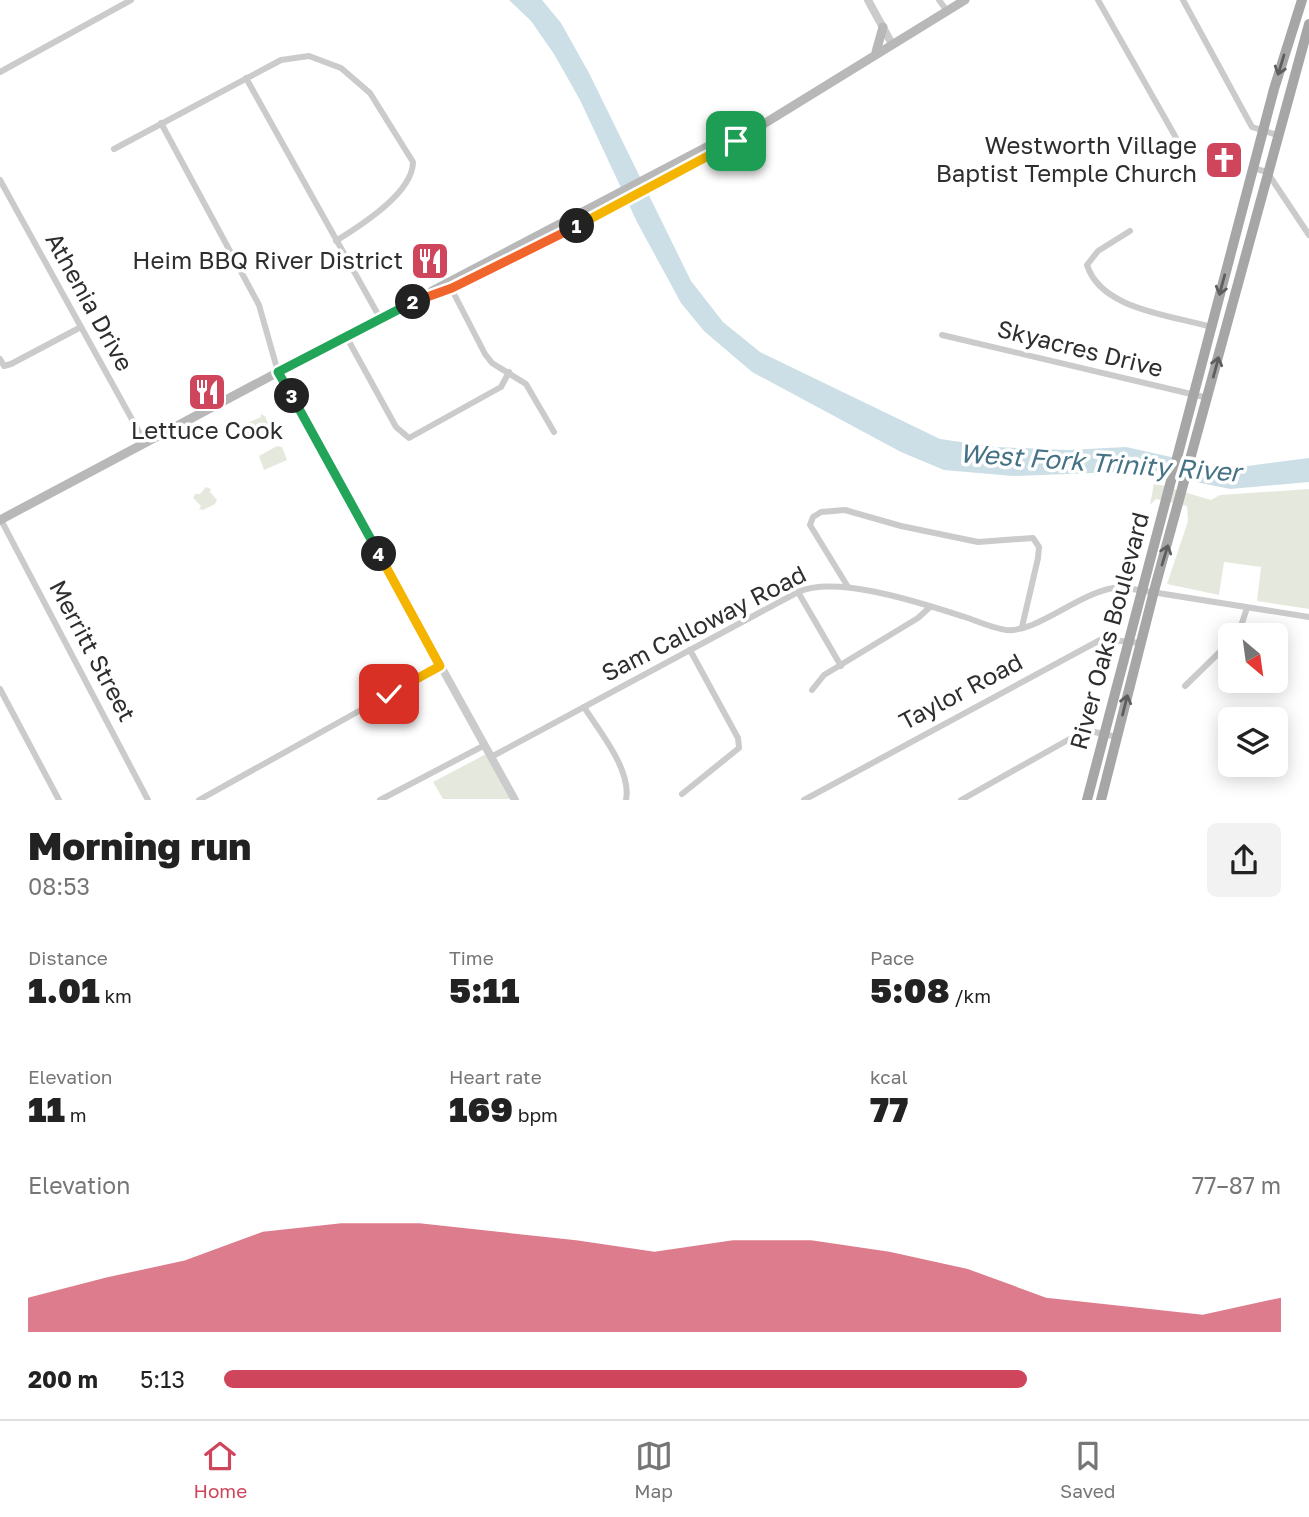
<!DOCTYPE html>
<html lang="en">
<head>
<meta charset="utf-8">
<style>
	:root { --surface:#fff; --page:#f2f2f2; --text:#222; --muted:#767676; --line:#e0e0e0; --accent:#cf455c }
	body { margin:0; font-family:"Golos Text",sans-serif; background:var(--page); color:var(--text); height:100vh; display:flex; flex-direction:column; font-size:26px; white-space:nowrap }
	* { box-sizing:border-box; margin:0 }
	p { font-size:23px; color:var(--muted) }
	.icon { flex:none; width:38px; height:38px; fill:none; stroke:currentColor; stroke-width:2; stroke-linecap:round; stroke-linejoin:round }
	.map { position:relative; height:800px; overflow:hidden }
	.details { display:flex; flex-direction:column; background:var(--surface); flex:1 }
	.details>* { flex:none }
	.needle { width:46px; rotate:151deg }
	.fabs { position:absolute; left:1218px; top:623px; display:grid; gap:14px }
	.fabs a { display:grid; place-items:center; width:70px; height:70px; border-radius:10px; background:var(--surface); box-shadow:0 4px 18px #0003; font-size:35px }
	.pin { position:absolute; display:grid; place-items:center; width:60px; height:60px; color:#fff; margin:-30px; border-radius:14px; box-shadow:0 4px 10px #0006 }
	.km { position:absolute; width:35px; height:35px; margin:-18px; border-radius:50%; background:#222; color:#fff; font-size:19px; line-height:35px; text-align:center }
	.round { display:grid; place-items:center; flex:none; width:74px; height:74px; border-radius:10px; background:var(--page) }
	.headline { display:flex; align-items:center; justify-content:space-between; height:119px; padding:0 28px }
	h1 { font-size:38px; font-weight:800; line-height:52px }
	.figures { display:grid; grid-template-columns:repeat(3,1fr); gap:10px; height:119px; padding:7px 28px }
	.figures div { display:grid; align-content:center }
	.figures b { font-size:35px; font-weight:800 }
	.figures small { font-size:19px; font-weight:400 }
	.figures p { font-size:19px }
	.chart { height:196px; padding:14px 28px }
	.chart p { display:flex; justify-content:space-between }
	.chart svg { width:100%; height:126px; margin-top:7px; fill:var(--accent); opacity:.7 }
	ul { padding:0 28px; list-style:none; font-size:23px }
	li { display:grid; grid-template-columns:112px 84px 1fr; align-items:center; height:52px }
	li i { height:18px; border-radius:9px; background:var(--accent) }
	.menu { display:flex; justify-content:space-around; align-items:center; height:98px; border-top:2px solid var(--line); background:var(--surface); font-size:19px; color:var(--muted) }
	.menu a { display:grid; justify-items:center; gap:4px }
	.menu .current { color:var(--accent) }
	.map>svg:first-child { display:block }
	.green { fill:#e5e9dd }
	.water { fill:#ccdfe7 }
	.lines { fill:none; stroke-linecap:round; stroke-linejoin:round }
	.minor { stroke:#cbcbcb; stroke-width:6 }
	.tertiary { stroke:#cbcbcb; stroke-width:8 }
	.secondary { stroke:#b8b8b8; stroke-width:9 }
	.primary { stroke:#a6a6a6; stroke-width:10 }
	.oneway { stroke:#5e5e5e }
	.split-1-casing { stroke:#fff; stroke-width:14 }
	.split-2-casing { stroke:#fff; stroke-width:14 }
	.split-3-casing { stroke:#fff; stroke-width:14 }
	.split-4-casing { stroke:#fff; stroke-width:14 }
	.split-5-casing { stroke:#fff; stroke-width:14 }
	.split-1 { stroke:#f5b400; stroke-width:9 }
	.split-2 { stroke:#f0652b; stroke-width:9 }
	.split-3 { stroke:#22a559; stroke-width:9 }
	.split-4 { stroke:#22a559; stroke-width:9 }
	.split-5 { stroke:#f5b400; stroke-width:9 }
	.labels { text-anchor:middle; stroke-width:7; stroke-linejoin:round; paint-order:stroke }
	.poi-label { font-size:24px; fill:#2e2e2e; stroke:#fff; text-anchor:end }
	.street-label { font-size:24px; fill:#2e2e2e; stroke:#fff }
	.water-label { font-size:26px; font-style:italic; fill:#467286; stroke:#fff }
</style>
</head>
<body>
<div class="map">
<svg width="1309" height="800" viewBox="0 0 1309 800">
	<rect width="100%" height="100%" fill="#fff"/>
	<g class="green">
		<polygon points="261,414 265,416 271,431 248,441 243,431 245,424 261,417"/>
		<polygon points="277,446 282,447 287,460 264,470 259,456"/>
		<polygon points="1154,483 1211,500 1220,495 1309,489 1309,609 1257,601 1261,567 1224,562 1219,595 1167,584 1188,521 1187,506 1156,499 1150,505"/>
		<polygon points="206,487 211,489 210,492 217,500 215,504 203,510 199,509 201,506 193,498 195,494 200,494"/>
		<polygon points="486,754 511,799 443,799 433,782"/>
	</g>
	<polygon class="water" points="509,0 542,0 561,23 589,73 691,281 723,322 760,352 940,439 996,447 1067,450 1126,447 1225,469 1309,458 1309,482 1230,489 1143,471 1013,476 944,470 901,452 752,372 704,331 681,303 637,222 580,100 554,54 531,21"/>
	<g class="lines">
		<g class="minor">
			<polyline points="939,0 947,11"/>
			<polyline points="1098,0 1179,143"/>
			<polyline points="1183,0 1252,127 1277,135"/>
			<polyline points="0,72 131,0"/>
			<polyline points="246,78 380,318"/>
			<polyline points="161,123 259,305 278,372"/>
			<path d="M114,149L281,60L309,56L341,68L370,93L413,162C413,193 360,226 336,241"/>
			<polyline points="1253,168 1267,172 1309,235"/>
			<polyline points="0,180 145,443"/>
			<path d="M1130,231L1098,251L1087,265C1101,310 1172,315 1211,327"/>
			<polyline points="451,288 485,354 492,363 526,384 554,432"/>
			<polyline points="942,335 1208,398"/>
			<polyline points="346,336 396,427 409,438 501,387 509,372"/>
			<polyline points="0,359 4,366 11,364 81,327"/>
			<polyline points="1,520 148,800"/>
			<polyline points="848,587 810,525 813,517 821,512 845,510 901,526 978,542 1033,538 1039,547 1038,558 1022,627"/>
			<polyline points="798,592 841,666"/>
			<polyline points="1238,635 1247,608"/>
			<polyline points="1185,686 1230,642"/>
			<polyline points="0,689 59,800"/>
			<polyline points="812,690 824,675 918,618 930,607"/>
			<path d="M584,707C599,731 632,770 626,800"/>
			<path d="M491,757L798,592C836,574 924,604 965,617C977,621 992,628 1006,630C1038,633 1081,590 1120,587L1309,617"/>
			<polyline points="682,794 739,748 738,738 690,650"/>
			<polyline points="199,800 440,666"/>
			<polyline points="380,800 485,745"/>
			<polyline points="804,800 1102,639 1140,643"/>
			<polyline points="961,800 1075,736 1090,731 1117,737"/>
		</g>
		<g class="tertiary">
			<polyline points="868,0 892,44"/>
			<polyline points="278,372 515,800"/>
		</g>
		<g class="secondary">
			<polyline points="876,52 883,27"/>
			<polyline points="432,291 760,119"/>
			<polyline points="0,520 380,318 451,288 669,178 736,141 965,0"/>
		</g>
		<g class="primary">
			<polyline points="1087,800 1274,89 1302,0"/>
			<polyline points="1101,800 1154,591 1309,24"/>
		</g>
	</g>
	<defs><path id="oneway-shaft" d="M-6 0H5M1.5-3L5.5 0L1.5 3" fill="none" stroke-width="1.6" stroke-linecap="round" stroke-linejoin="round" transform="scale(1.75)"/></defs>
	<g class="oneway">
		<use href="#oneway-shaft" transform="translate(1281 65) rotate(107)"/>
		<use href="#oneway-shaft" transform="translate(1222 285) rotate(105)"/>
		<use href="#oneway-shaft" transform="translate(1216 367) rotate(-75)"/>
		<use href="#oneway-shaft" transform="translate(1165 555) rotate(-73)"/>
		<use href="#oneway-shaft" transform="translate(1125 705) rotate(-76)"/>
	</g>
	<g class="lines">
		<defs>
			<polyline id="split-1" points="577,226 736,141"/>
			<polyline id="split-2" points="413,302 452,288 577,226"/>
			<polyline id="split-3" points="292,396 278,372 413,302"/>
			<polyline id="split-4" points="292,396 379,554"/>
			<polyline id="split-5" points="379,554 440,666 389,694"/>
		</defs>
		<use href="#split-1" class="split-1-casing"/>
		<use href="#split-2" class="split-2-casing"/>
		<use href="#split-3" class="split-3-casing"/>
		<use href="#split-4" class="split-4-casing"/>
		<use href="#split-5" class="split-5-casing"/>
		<use href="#split-1" class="split-1"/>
		<use href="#split-2" class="split-2"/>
		<use href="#split-3" class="split-3"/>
		<use href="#split-4" class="split-4"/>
		<use href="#split-5" class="split-5"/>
	</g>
	<defs>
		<symbol id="church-square" viewBox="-11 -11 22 22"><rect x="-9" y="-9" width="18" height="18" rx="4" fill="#cf455c" stroke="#fff"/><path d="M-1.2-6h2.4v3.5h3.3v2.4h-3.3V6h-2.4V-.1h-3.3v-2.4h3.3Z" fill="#fff"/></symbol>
		<symbol id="restaurant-square" viewBox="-11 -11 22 22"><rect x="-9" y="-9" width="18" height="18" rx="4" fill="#cf455c" stroke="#fff"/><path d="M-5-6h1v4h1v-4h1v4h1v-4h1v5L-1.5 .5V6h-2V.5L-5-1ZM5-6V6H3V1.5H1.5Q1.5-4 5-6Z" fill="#fff"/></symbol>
	</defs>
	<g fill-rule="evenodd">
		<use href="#church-square" x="1202" y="138" width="44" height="44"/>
		<use href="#restaurant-square" x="408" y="239" width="44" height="44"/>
		<use href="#restaurant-square" x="185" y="370" width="44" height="44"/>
	</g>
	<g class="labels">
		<g class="poi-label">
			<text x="1197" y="154">Westworth Village<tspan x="1197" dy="28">Baptist Temple Church</tspan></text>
			<text x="403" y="269">Heim BBQ River District</text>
			<text x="207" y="439" text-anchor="middle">Lettuce Cook</text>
		</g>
		<g class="street-label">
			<text transform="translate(89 302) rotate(61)" y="8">Athenia Drive</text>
			<text transform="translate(1080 349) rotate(14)" y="8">Skyacres Drive</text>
			<text transform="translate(704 624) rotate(-27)" y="8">Sam Calloway Road</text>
			<text transform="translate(1110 631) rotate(-75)" y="8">River Oaks Boulevard</text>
			<text transform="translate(92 651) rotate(62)" y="8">Merritt Street</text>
			<text transform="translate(961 692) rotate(-28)" y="8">Taylor Road</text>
		</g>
		<g class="water-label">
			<text transform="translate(1100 463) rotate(4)" y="9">West Fork Trinity River</text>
		</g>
	</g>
</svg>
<div class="fabs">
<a><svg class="needle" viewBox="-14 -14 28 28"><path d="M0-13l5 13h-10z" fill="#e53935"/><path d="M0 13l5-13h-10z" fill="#767676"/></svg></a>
<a><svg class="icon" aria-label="layers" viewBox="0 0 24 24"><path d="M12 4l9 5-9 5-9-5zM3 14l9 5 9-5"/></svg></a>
</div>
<div class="pin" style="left:736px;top:141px;background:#1e9e55"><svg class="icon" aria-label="arrive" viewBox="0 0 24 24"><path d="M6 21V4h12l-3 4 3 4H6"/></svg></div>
<div class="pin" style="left:389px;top:694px;background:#d93025"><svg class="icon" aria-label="check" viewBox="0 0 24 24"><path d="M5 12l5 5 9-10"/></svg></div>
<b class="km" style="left:577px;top:226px">1</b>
<b class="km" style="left:413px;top:302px">2</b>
<b class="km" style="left:292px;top:396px">3</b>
<b class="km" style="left:379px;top:554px">4</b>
</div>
<section class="details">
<div class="headline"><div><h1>Morning run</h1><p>08:53</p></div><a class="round"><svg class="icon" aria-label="share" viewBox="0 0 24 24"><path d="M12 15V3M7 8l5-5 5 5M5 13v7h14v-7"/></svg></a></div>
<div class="figures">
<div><p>Distance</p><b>1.01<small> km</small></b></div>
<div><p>Time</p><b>5:11</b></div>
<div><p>Pace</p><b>5:08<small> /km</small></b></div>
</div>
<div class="figures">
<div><p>Elevation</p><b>11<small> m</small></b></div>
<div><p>Heart rate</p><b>169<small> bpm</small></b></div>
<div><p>kcal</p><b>77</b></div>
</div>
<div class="chart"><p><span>Elevation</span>77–87 m</p>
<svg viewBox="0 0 160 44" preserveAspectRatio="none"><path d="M0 44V32L10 25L20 19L30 9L40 6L50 6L60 9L70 12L80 16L90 12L100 12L110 16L120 22L130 32L140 35L150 38L160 32V44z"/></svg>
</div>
<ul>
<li><b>200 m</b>5:13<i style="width:76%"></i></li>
</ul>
</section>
<nav class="menu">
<a class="current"><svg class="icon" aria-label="home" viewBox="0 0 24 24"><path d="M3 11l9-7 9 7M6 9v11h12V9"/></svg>Home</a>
<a><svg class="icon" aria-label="map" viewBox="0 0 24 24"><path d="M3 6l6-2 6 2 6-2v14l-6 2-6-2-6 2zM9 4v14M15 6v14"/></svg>Map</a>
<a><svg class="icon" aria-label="saved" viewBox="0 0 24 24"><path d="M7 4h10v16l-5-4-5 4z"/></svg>Saved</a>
</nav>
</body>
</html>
